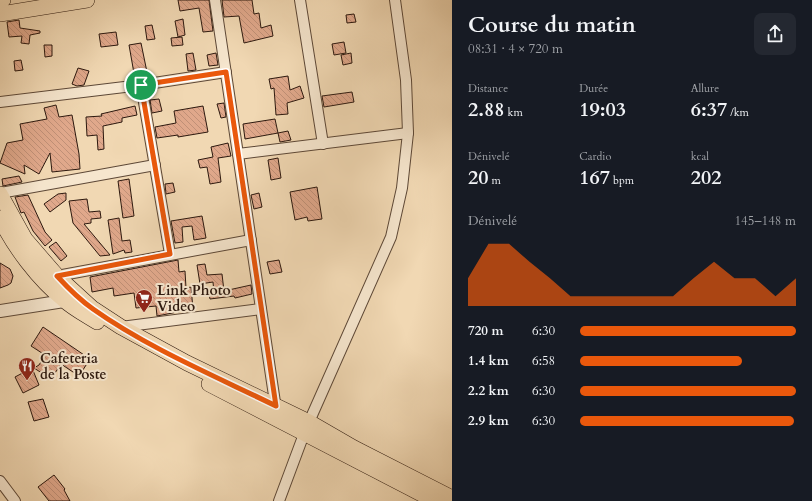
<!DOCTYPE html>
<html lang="fr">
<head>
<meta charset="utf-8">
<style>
	:root { --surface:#171b24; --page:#242831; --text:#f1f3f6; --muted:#9ea1a6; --accent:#ea580c }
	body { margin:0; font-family:Cardo,serif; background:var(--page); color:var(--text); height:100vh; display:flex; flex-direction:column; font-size:15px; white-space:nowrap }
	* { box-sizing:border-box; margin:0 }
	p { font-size:13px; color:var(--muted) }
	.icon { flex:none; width:22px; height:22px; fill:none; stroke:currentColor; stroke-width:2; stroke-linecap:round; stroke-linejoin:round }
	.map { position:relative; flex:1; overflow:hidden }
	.drawer { display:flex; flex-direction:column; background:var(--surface); width:360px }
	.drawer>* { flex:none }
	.pin { position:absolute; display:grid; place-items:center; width:34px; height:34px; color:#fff; margin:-17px; border:2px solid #fff; border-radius:50%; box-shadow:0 1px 4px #0007 }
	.round { display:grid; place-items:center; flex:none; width:42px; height:42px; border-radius:8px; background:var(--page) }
	.overview { display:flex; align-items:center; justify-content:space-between; height:68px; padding:0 16px }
	h1 { font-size:22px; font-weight:700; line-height:30px }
	.metrics { display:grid; grid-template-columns:repeat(3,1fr); gap:6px; height:68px; padding:4px 16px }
	.metrics div { display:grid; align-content:center }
	.metrics b { font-size:20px; font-weight:700 }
	.metrics small { font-size:11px; font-weight:400 }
	.metrics p { font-size:11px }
	.chart { height:112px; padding:8px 16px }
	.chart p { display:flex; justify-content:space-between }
	.chart svg { width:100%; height:72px; margin-top:4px; fill:var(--accent); opacity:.7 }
	ul { padding:0 16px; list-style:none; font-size:13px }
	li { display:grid; grid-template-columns:64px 48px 1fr; align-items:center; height:30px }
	li i { height:10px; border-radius:5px; background:var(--accent) }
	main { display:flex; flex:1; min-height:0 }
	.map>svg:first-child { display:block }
	.building { fill:url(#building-back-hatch); stroke:#2c180e }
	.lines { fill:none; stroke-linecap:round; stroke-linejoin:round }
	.minor-casing { stroke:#5d4837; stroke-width:12 }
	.tertiary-casing { stroke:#5d4837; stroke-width:14 }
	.primary-casing { stroke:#2c180e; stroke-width:16 }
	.minor { stroke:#f6e6ce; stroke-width:10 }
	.tertiary { stroke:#f6e6ce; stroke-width:12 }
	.primary { stroke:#f1d8b3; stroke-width:15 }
	.route-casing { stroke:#fff; stroke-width:8 }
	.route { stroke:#ea580c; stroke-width:5 }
	.labels { text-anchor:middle; stroke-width:4; stroke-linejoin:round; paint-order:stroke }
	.poi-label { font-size:14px; font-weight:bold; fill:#2c180e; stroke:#f6e6ce; text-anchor:start }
</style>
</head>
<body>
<main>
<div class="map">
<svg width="452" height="501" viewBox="0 0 452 501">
	<defs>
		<pattern id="building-back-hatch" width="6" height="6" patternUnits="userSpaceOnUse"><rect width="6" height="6" fill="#e0a88b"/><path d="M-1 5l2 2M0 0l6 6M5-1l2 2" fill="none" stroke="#c09077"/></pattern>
	</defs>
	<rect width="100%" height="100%" fill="#f1d8b3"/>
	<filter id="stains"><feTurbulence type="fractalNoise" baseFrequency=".005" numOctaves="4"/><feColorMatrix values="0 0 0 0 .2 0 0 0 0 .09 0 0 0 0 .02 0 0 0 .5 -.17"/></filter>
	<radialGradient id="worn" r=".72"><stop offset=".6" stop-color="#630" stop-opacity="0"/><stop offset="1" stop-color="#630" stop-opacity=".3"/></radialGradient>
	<g class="building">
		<polygon points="178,0 209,0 213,31 203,32 199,8 180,11"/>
		<polygon points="222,0 252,0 254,14 259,13 261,28 271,25 273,36 244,43 239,16 224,17"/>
		<polygon points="354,14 356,22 347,23 346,15"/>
		<polygon points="183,19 185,35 178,37 175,21"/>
		<polygon points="19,20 20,28 40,31 40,33 30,35 29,44 21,43 22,36 9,37 7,22"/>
		<polygon points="152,25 155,39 147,40 145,26"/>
		<polygon points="116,32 118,45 101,47 99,34"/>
		<polygon points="182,37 183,45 172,46 171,38"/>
		<polygon points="344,42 346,53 334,55 332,44"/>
		<polygon points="141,43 148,77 135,79 129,45"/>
		<polygon points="44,45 52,45 52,56 45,57"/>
		<polygon points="193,53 196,70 188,71 186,54"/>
		<polygon points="216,53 218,65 209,66 207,55"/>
		<polygon points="351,53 352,63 343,65 341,55"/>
		<polygon points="21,60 23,70 15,71 14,61"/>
		<polygon points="78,68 89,71 84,85 77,86 72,84"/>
		<polygon points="288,76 290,90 300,86 304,98 287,103 288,114 276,115 274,88 271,89 269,79"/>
		<polygon points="352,92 354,102 324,107 322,96"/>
		<polygon points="159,99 162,111 152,113 150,100"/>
		<polygon points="224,103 226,117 221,118 217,104"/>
		<polygon points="56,105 59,117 72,115 79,154 80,169 52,172 50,153 39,174 24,165 25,174 0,163 7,143 23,140 20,124 47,119 44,108"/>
		<polygon points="135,106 137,115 122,118 122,122 103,126 104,149 98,150 97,135 87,136 86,117 102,116 101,114"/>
		<polygon points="203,106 208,132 178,137 178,135 157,138 155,127 176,123 174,111"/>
		<polygon points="275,119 278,133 245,139 243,124"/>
		<polygon points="288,131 291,140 280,142 278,133"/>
		<polygon points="228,143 231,156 218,158 221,182 210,184 207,167 200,168 198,160 213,157 211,147"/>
		<polygon points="278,158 281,178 271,180 268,160"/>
		<polygon points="19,176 22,182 3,186 2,179"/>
		<polygon points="129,179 134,216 123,218 118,181"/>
		<polygon points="173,183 175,192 166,194 165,184"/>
		<polygon points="317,187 322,219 308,221 307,217 295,220 290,192"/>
		<polygon points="66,193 66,200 50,212 44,204 58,194"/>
		<polygon points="259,193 262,207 254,209 251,195"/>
		<polygon points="28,195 45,232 52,240 45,246 33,231 24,212 21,213 15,197"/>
		<polygon points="87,199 89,212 100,211 101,218 91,219 91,223 84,224 110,255 100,256 73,223 69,201"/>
		<polygon points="202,216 206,238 194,240 192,226 182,227 183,242 175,243 171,221"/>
		<polygon points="119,218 122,241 130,240 132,252 125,253 124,250 113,254 108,220"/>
		<polygon points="56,242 67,256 61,261 49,247"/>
		<polygon points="178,260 179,272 185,271 186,288 191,287 193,309 157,316 156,306 136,308 134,293 114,296 113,288 92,292 90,277"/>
		<polygon points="279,260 282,272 270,274 267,262"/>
		<polygon points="0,263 10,269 13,276 11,283 8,285 0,288"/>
		<polygon points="205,264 207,275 222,274 224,291 251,285 252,294 235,298 234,296 210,299 209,294 214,293 213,282 200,284 197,265"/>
		<polygon points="43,327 90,359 79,376 61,364 51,379 34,368 39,365 45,355 31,346"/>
		<polygon points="32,368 39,385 23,393 15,377"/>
		<polygon points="43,399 49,417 34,421 28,402"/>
		<polygon points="54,475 65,489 64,490 70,501 49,501 38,487"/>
	</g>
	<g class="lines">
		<defs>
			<g id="minor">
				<polyline points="215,0 276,409"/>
				<polyline points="300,0 323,144"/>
				<polyline points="141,85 170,254"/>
				<polyline points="0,102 141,85 226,72"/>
				<polyline points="238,154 408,133"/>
				<polyline points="0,193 155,165"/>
				<polyline points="57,276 251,240"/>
				<polyline points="121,327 261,309"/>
				<polyline points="309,422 391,237 402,188 408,133 406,80 395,0"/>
				<polyline points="0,481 15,501"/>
				<polyline points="279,501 304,434"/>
			</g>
			<polyline id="tertiary" points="0,311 64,301"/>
			<g id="primary">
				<polyline points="0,0 3,0"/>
				<polyline points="0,14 87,0"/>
				<polyline points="0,194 25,239 57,276 92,308 121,327 187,363 309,422 354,448 452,498"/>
				<path d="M0,218C14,247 38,279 64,300C74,309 86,315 97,322"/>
				<polyline points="209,384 435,501"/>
			</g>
		</defs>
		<use href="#minor" class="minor-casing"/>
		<use href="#tertiary" class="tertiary-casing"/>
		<use href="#primary" class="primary-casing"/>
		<use href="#minor" class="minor"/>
		<use href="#tertiary" class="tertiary"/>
		<use href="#primary" class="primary"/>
	</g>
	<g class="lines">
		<defs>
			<path id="route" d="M226,72L276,406C215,376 148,348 93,309C80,300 68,288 57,276L170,254L141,85Z"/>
		</defs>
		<use href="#route" class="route-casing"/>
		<use href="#route" class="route"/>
	</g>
	<defs>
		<symbol id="supermarket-pin" viewBox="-11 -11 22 30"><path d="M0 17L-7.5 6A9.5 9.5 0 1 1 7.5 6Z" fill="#8f2418" stroke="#f6e6ce"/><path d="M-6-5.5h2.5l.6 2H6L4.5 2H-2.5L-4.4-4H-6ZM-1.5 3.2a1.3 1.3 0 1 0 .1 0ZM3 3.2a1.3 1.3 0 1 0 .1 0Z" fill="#fff"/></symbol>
		<symbol id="restaurant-pin" viewBox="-11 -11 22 30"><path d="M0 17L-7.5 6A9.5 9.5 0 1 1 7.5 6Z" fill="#8f2418" stroke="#f6e6ce"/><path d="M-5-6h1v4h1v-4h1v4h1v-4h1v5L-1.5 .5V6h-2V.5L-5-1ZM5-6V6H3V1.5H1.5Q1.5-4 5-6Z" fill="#fff"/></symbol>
	</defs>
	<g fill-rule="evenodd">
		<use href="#supermarket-pin" x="134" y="288" width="20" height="27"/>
		<use href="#restaurant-pin" x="17" y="356" width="20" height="27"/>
	</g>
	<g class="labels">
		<g class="poi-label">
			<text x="157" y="295">Link Photo<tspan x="157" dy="16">Video</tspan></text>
			<text x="40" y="363">Cafeteria<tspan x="40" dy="16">de la Poste</tspan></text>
		</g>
	</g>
	<rect width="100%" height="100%" filter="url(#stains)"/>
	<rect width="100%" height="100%" fill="url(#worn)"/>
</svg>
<div class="pin" style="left:141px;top:85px;background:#1e9e55"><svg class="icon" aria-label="arrive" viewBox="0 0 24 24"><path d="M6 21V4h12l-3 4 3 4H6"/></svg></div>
</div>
<section class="drawer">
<div class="overview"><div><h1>Course du matin</h1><p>08:31 · 4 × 720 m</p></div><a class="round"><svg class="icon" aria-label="share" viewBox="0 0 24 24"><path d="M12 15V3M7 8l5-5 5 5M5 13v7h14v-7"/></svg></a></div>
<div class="metrics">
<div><p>Distance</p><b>2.88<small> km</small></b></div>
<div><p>Durée</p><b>19:03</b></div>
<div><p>Allure</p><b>6:37<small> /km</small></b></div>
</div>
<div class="metrics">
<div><p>Dénivelé</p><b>20<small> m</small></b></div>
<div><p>Cardio</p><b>167<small> bpm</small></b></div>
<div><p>kcal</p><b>202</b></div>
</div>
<div class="chart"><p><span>Dénivelé</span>145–148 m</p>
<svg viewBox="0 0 160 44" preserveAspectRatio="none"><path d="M0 44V27L10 6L20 6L30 17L40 27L50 38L60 38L70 38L80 38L90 38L100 38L110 27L120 17L130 27L140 27L150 38L160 27V44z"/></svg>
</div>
<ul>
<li><b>720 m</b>6:30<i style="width:100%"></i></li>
<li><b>1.4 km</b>6:58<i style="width:75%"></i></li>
<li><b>2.2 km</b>6:30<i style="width:100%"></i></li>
<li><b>2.9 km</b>6:30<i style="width:99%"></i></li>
</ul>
</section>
</main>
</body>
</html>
